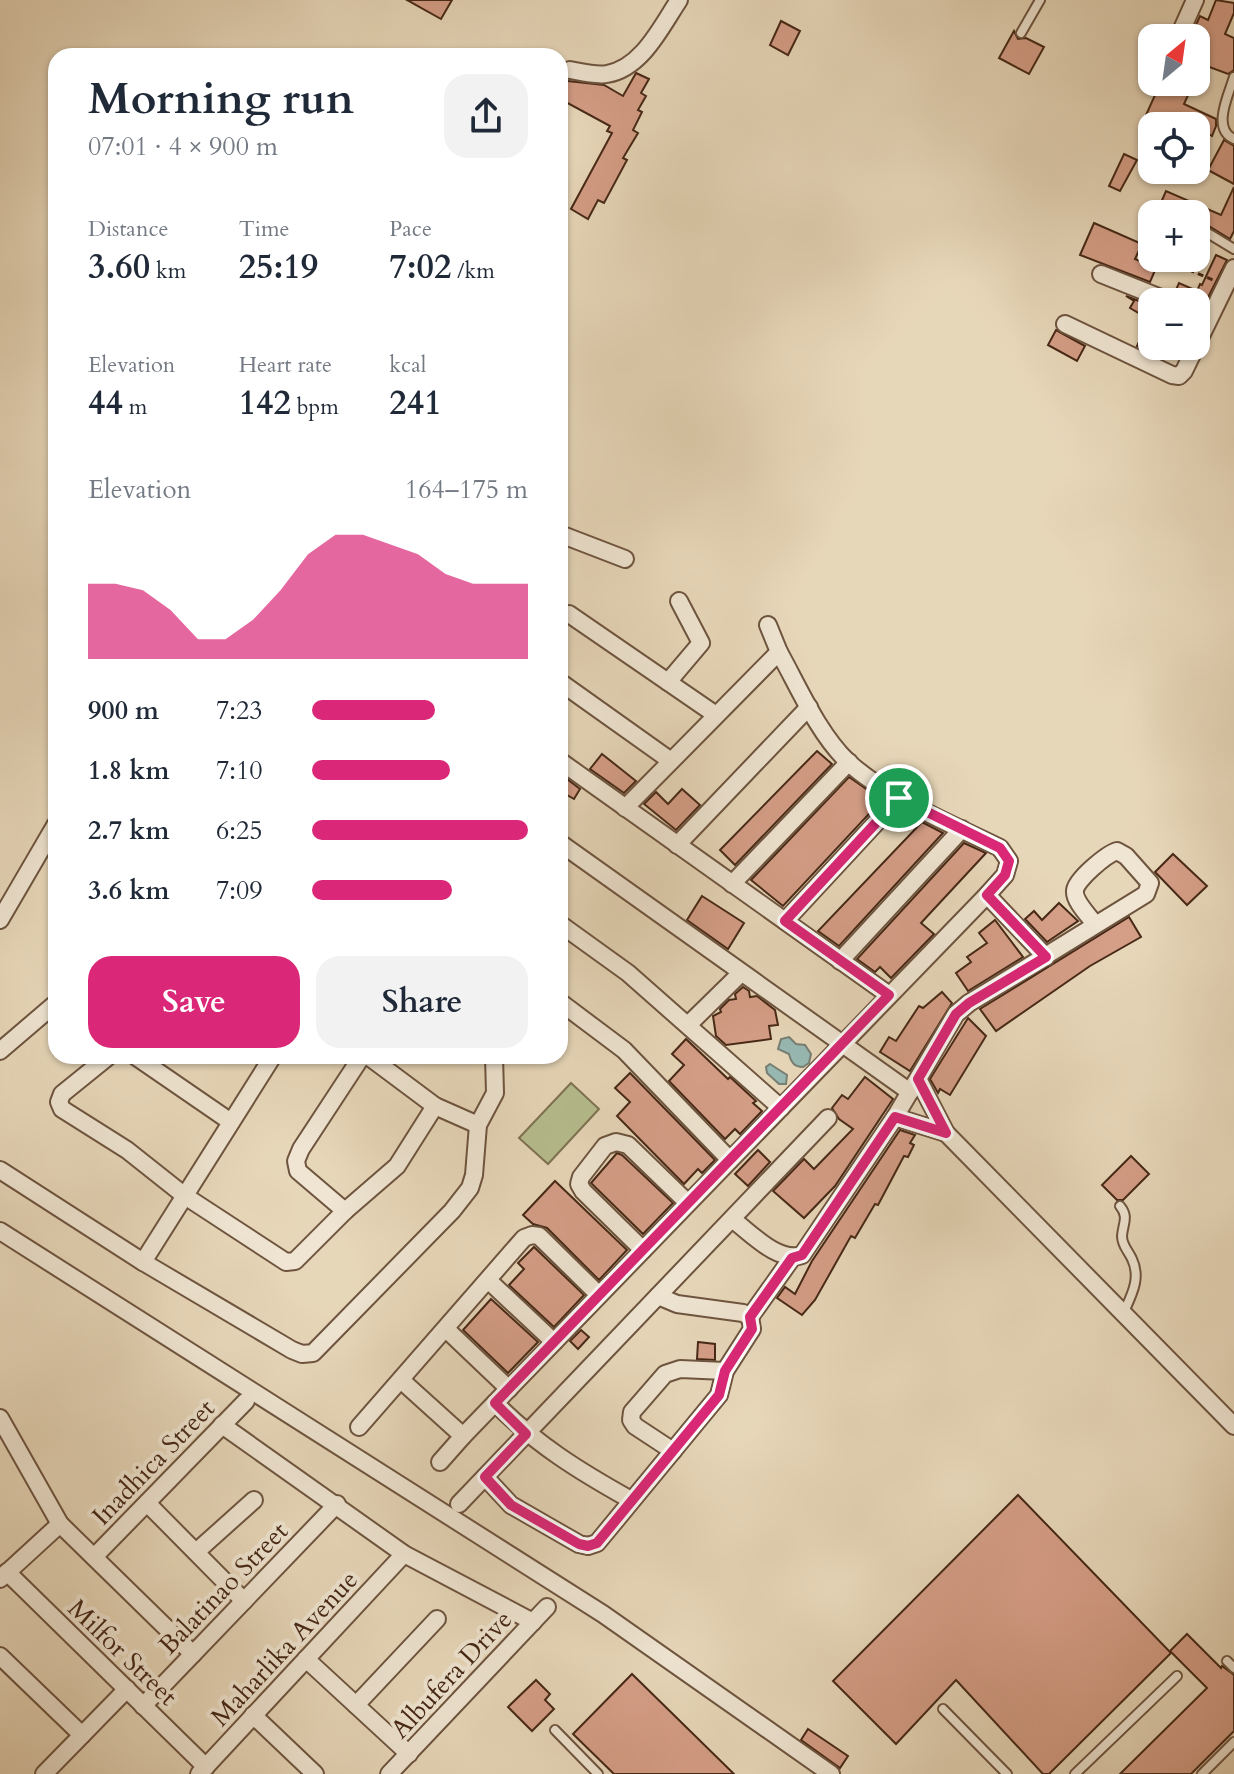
<!DOCTYPE html>
<html lang="en">
<head>
<meta charset="utf-8">
<style>
	:root { --surface:#fff; --page:#f2f2f3; --text:#1f2937; --muted:#747a83; --accent:#db2777 }
	body { margin:0; font-family:Cardo,serif; background:var(--page); color:var(--text); height:100vh; display:flex; flex-direction:column; font-size:30px; white-space:nowrap }
	* { box-sizing:border-box; margin:0 }
	p { font-size:26px; color:var(--muted) }
	.icon { flex:none; width:44px; height:44px; fill:none; stroke:currentColor; stroke-width:2; stroke-linecap:round; stroke-linejoin:round }
	.map { position:relative; flex:1; overflow:hidden }
	.panel { position:absolute; left:48px; top:48px; width:520px; height:1016px; display:flex; flex-direction:column; background:var(--surface); border-radius:24px; box-shadow:0 2px 6px #0004 }
	.panel>* { flex:none }
	.needle { width:52px; rotate:29deg }
	.fabs { position:absolute; left:1138px; top:24px; display:grid; gap:16px }
	.fabs a { display:grid; place-items:center; width:72px; height:72px; border-radius:16px; background:var(--surface); box-shadow:0 2px 6px #0004; font-size:40px }
	.pin { position:absolute; display:grid; place-items:center; width:68px; height:68px; color:#fff; margin:-34px; border:4px solid #fff; border-radius:50%; box-shadow:0 2px 8px #0007 }
	.round { display:grid; place-items:center; flex:none; width:84px; height:84px; border-radius:24px; background:var(--page) }
	.summary { display:flex; align-items:center; justify-content:space-between; height:136px; padding:0 40px }
	h1 { font-size:44px; font-weight:700; line-height:60px }
	.figures { display:grid; grid-template-columns:repeat(3,1fr); gap:12px; height:136px; padding:8px 40px }
	.figures div { display:grid; align-content:center }
	.figures b { font-size:34px; font-weight:700 }
	.figures small { font-size:22px; font-weight:400 }
	.figures p { font-size:22px }
	.chart { height:224px; padding:16px 40px }
	.chart p { display:flex; justify-content:space-between }
	.chart svg { width:100%; height:144px; margin-top:8px; fill:var(--accent); opacity:.7 }
	.button { display:flex; gap:16px; margin-top:auto; padding:16px 40px }
	.button a { flex:1; height:92px; border-radius:24px; background:var(--accent); color:#fff; font-size:32px; font-weight:700; line-height:92px; text-align:center }
	.button a+a { background:var(--page); color:var(--text) }
	ul { padding:0 40px; list-style:none; font-size:26px }
	li { display:grid; grid-template-columns:128px 96px 1fr; align-items:center; height:60px }
	li i { height:20px; border-radius:10px; background:var(--accent) }
	.map>svg:first-child { display:block }
	.green { fill:#b6be8f; stroke:#7e7352; stroke-width:2 }
	.water { fill:#97b9b3; stroke:#777f74; stroke-width:2 }
	.building { fill:#d59e87; stroke:#462816; stroke-width:2 }
	.lines { fill:none; stroke-linecap:round; stroke-linejoin:round }
	.lane-casing { stroke:#6e543f; stroke-width:12 }
	.street-casing { stroke:#6e543f; stroke-width:20 }
	.path { stroke:#462816; stroke-width:3; stroke-dasharray:6 4; stroke-linecap:butt }
	.lane { stroke:#efe5d2; stroke-width:8 }
	.street { stroke:#efe5d2; stroke-width:16 }
	.route-casing { stroke:#fff; stroke-width:16 }
	.route { stroke:#db2777; stroke-width:10 }
	.labels { text-anchor:middle; stroke-width:8; stroke-linejoin:round; paint-order:stroke }
	.street-label { font-size:26px; fill:#462816; stroke:#efe5d2 }
</style>
</head>
<body>
<div class="map">
<svg width="1234" height="1774" viewBox="0 0 1234 1774">
	<rect width="100%" height="100%" fill="#e7d7b9"/>
	<filter id="stains"><feTurbulence type="fractalNoise" baseFrequency=".0025" numOctaves="4"/><feColorMatrix values="0 0 0 0 .2 0 0 0 0 .09 0 0 0 0 .02 0 0 0 .5 -.17"/></filter>
	<radialGradient id="worn" r=".72"><stop offset=".6" stop-color="#630" stop-opacity="0"/><stop offset="1" stop-color="#630" stop-opacity=".3"/></radialGradient>
	<polygon class="green" points="571,1083 599,1109 548,1164 519,1138"/>
	<g class="water">
		<path d="M789,1037L796,1044L805,1045L811,1054L809,1063L803,1067C794,1067 791,1062 789,1054L778,1049L781,1039Z"/>
		<polygon points="770,1064 787,1075 786,1084 779,1084 767,1073 766,1067"/>
	</g>
	<g class="building">
		<polygon points="407,0 452,0 441,19"/>
		<polygon points="1216,0 1234,3 1234,13 1225,34 1234,38 1234,70 1228,74 1196,62 1196,38 1190,38 1200,16 1208,20"/>
		<polygon points="781,21 800,31 788,55 770,45"/>
		<polygon points="1014,31 1018,39 1026,38 1044,47 1029,74 999,58"/>
		<polygon points="636,73 649,79 641,93 646,96 638,110 642,112 633,130 638,133 623,158 627,160 604,203 598,200 588,219 571,209 612,133 607,131 610,126 560,99 560,74 568,81 604,85 623,96"/>
		<polygon points="1169,82 1194,82 1184,104 1216,119 1216,126 1212,136 1196,126 1171,126 1146,115 1155,95 1164,93"/>
		<polygon points="1224,140 1234,146 1234,184 1208,170"/>
		<polygon points="1124,154 1137,160 1120,191 1109,186"/>
		<polygon points="1234,187 1234,231 1230,239 1204,223 1196,224 1196,214 1156,214 1166,191 1221,215"/>
		<polygon points="1094,223 1142,244 1135,259 1156,268 1150,282 1080,255"/>
		<polygon points="1216,255 1227,260 1196,321 1196,302 1180,297 1175,292 1179,283 1197,291 1200,284 1202,285"/>
		<polygon points="1126,296 1152,306 1147,318 1130,308 1134,301"/>
		<polygon points="1152,314 1152,346 1165,346 1159,357 1137,346"/>
		<polygon points="1056,330 1085,346 1077,361 1048,345"/>
		<polygon points="817,751 832,764 735,865 720,850"/>
		<polygon points="602,754 636,781 624,793 590,769"/>
		<polygon points="849,777 882,800 783,906 751,880"/>
		<polygon points="567,779 580,789 574,799 560,791"/>
		<polygon points="682,789 700,805 676,830 644,804 656,792 668,804"/>
		<polygon points="922,822 943,833 839,946 818,931"/>
		<polygon points="964,843 986,853 921,923 934,934 891,978 880,967 875,972 857,959"/>
		<polygon points="1173,854 1207,886 1187,905 1155,872"/>
		<polygon points="702,896 744,923 728,949 687,920"/>
		<polygon points="1059,903 1078,921 1047,942 1025,919 1034,911 1042,920"/>
		<polygon points="1129,917 1141,937 1090,966 996,1031 980,1009"/>
		<polygon points="995,920 1023,957 968,991 956,973 971,962 967,957 987,943 979,933"/>
		<polygon points="743,987 749,991 750,997 757,996 775,1010 778,1025 769,1026 771,1039 726,1045 716,1036 713,1016 721,1012 720,1009 729,1000 736,999 735,994"/>
		<polygon points="942,992 952,1003 910,1071 880,1052 889,1037 896,1041 919,1006 923,1008"/>
		<polygon points="968,1018 986,1036 950,1095 940,1089 938,1093 930,1079"/>
		<polygon points="686,1039 728,1079 730,1077 756,1101 753,1103 762,1111 740,1134 735,1129 725,1139 669,1081 684,1065 672,1054"/>
		<polygon points="630,1073 715,1160 702,1173 698,1169 684,1184 617,1116 630,1102 615,1088"/>
		<polygon points="865,1077 893,1099 835,1186 804,1218 773,1191 804,1159 814,1169 853,1129 839,1119 832,1108 842,1095 848,1099"/>
		<polygon points="900,1130 915,1135 910,1143 914,1145 908,1157 904,1156 878,1205 875,1204 855,1238 851,1236 815,1300 802,1315 777,1298 785,1287 795,1294 812,1261"/>
		<polygon points="758,1150 770,1162 748,1186 735,1174"/>
		<polygon points="617,1153 622,1155 673,1203 643,1234 591,1183"/>
		<polygon points="1131,1156 1149,1174 1123,1200 1117,1200 1102,1185"/>
		<polygon points="555,1181 627,1250 599,1280 547,1228 533,1224 523,1215"/>
		<polygon points="534,1247 584,1295 554,1327 509,1285 524,1269 518,1263"/>
		<polygon points="491,1299 538,1342 508,1373 463,1330"/>
		<polygon points="581,1330 589,1337 578,1349 570,1341"/>
		<polygon points="698,1342 715,1344 715,1360 697,1359"/>
		<polygon points="1018,1495 1171,1653 1049,1774 1043,1774 956,1680 896,1744 833,1681"/>
		<polygon points="1187,1634 1221,1668 1222,1666 1234,1675 1234,1731 1191,1774 1120,1774 1207,1688 1170,1651"/>
		<polygon points="632,1674 734,1774 614,1774 573,1734"/>
		<polygon points="536,1680 550,1694 545,1700 554,1709 532,1731 508,1707"/>
		<polygon points="808,1729 848,1756 840,1768 801,1740"/>
	</g>
	<g class="lines">
		<defs>
			<g id="lane">
				<polyline points="1021,33 1040,0"/>
				<path d="M1234,77C1229,94 1211,129 1234,139"/>
				<polyline points="1201,229 1234,249"/>
				<path d="M1120,1206C1129,1217 1123,1223 1122,1236C1122,1246 1128,1250 1132,1259C1141,1278 1132,1294 1124,1312"/>
				<polyline points="1227,1661 1234,1668"/>
				<polyline points="943,1709 1007,1774"/>
				<polyline points="555,1730 598,1774"/>
				<polyline points="1075,1774 1177,1676"/>
				<polyline points="1202,1774 1234,1742"/>
			</g>
			<g id="street">
				<polyline points="1178,38 1195,0"/>
				<path d="M570,70C581,72 596,76 607,74C642,68 661,27 679,0"/>
				<polyline points="1157,84 1158,82"/>
				<polyline points="1101,274 1171,302"/>
				<polyline points="1065,324 1172,375 1179,376 1184,371 1234,268"/>
				<polyline points="560,534 625,559"/>
				<polyline points="569,614 716,715"/>
				<polyline points="768,625 779,652"/>
				<polyline points="560,682 671,761"/>
				<polyline points="668,682 701,643 679,601"/>
				<polyline points="560,761 889,995"/>
				<polyline points="560,843 910,1092"/>
				<polyline points="677,845 809,707"/>
				<polyline points="732,884 849,762"/>
				<polyline points="987,895 1046,957"/>
				<polyline points="0,920 56,824"/>
				<polyline points="785,921 899,798"/>
				<polyline points="560,924 628,973 781,1108"/>
				<polyline points="840,961 962,829"/>
				<polyline points="560,1002 624,1050 730,1160"/>
				<polyline points="688,1025 740,974"/>
				<polyline points="0,1051 56,1003"/>
				<polyline points="109,1056 62,1094 59,1102 62,1109 127,1150 185,1196 286,1262 295,1261 345,1211 397,1166 435,1106"/>
				<polyline points="135,1056 231,1122"/>
				<polyline points="368,1056 435,1106 478,1125"/>
				<polyline points="918,1079 946,1133 1234,1426"/>
				<polyline points="895,1117 946,1133"/>
				<polyline points="0,1170 143,1262 292,1350 302,1354 313,1353 452,1211 470,1188 474,1175 478,1125 495,1093 494,1056"/>
				<polyline points="345,1211 298,1171 296,1161 301,1149 362,1056"/>
				<path d="M732,1219C751,1233 778,1263 802,1255L895,1117L956,1014L969,1003L1146,894L1150,883L1126,856L1117,851C1107,854 1075,880 1075,891C1074,901 1089,916 1095,924"/>
				<polyline points="0,1231 603,1614 831,1774"/>
				<polyline points="643,1250 583,1191 579,1184 581,1177 605,1146 616,1142 628,1145 688,1203"/>
				<polyline points="143,1262 273,1056"/>
				<polyline points="489,1281 554,1342"/>
				<polyline points="750,1317 792,1258"/>
				<polyline points="446,1329 509,1389"/>
				<polyline points="401,1380 463,1436"/>
				<path d="M495,1403C537,1445 579,1471 631,1500"/>
				<polyline points="0,1418 60,1524 193,1654"/>
				<polyline points="222,1425 404,1554 533,1622"/>
				<polyline points="359,1427 524,1238 532,1235 539,1236 599,1295"/>
				<polyline points="673,1451 635,1426 631,1420 632,1412 665,1374 680,1369 725,1371"/>
				<path d="M440,1462L463,1436L987,895L1005,875L1009,861L1000,848C953,825 886,797 848,762C818,733 799,688 779,652L625,808"/>
				<polyline points="485,1477 511,1505 579,1544 588,1546 597,1543 719,1395 725,1371 752,1329 750,1317 743,1313 677,1304 658,1296"/>
				<polyline points="147,1503 244,1601"/>
				<polyline points="459,1504 828,1118"/>
				<polyline points="196,1552 254,1500"/>
				<polyline points="94,1557 246,1401"/>
				<polyline points="7,1572 206,1767"/>
				<polyline points="0,1579 60,1524"/>
				<polyline points="0,1656 82,1735"/>
				<polyline points="306,1659 409,1754"/>
				<polyline points="356,1705 437,1619"/>
				<polyline points="143,1706 337,1504"/>
				<polyline points="253,1715 315,1774"/>
				<polyline points="44,1774 127,1689"/>
				<polyline points="199,1774 404,1554"/>
				<polyline points="389,1774 547,1607"/>
			</g>
		</defs>
		<use href="#lane" class="lane-casing"/>
		<use href="#street" class="street-casing"/>
		<g class="path">
			<polyline points="1151,254 1152,254"/>
			<polyline points="1161,258 1213,280"/>
		</g>
		<use href="#lane" class="lane"/>
		<use href="#street" class="street"/>
	</g>
	<g class="lines">
		<defs>
			<polygon id="route" points="899,798 1000,848 1009,861 1005,875 987,895 1046,957 969,1003 956,1014 918,1079 946,1133 895,1117 802,1255 792,1258 750,1317 752,1329 725,1371 719,1395 597,1543 588,1546 579,1544 511,1505 485,1477 526,1434 495,1403 889,995 785,921"/>
		</defs>
		<use href="#route" class="route-casing"/>
		<use href="#route" class="route"/>
	</g>
	<g class="labels">
		<g class="street-label">
			<text transform="translate(153 1462) rotate(-46)" y="9">Inadhica Street</text>
			<text transform="translate(223 1588) rotate(-46)" y="9">Balatinao Street</text>
			<text transform="translate(284 1648) rotate(-47)" y="9">Maharlika Avenue</text>
			<text transform="translate(123 1652) rotate(44)" y="9">Milfor Street</text>
			<text transform="translate(451 1674) rotate(-47)" y="9">Albufera Drive</text>
		</g>
	</g>
	<rect width="100%" height="100%" filter="url(#stains)"/>
	<rect width="100%" height="100%" fill="url(#worn)"/>
</svg>
<div class="fabs">
<a><svg class="needle" viewBox="-14 -14 28 28"><path d="M0-13l5 13h-10z" fill="#e53935"/><path d="M0 13l5-13h-10z" fill="#747a83"/></svg></a>
<a><svg class="icon" aria-label="locate" viewBox="0 0 24 24"><circle cx="12" cy="12" r="6"/><path d="M12 2v4M12 18v4M2 12h4M18 12h4"/></svg></a>
<a>+</a>
<a>−</a>
</div>
<div class="pin" style="left:899px;top:798px;background:#1e9e55"><svg class="icon" aria-label="arrive" viewBox="0 0 24 24"><path d="M6 21V4h12l-3 4 3 4H6"/></svg></div>
<section class="panel">
<div class="summary"><div><h1>Morning run</h1><p>07:01 · 4 × 900 m</p></div><a class="round"><svg class="icon" aria-label="share" viewBox="0 0 24 24"><path d="M12 15V3M7 8l5-5 5 5M5 13v7h14v-7"/></svg></a></div>
<div class="figures">
<div><p>Distance</p><b>3.60<small> km</small></b></div>
<div><p>Time</p><b>25:19</b></div>
<div><p>Pace</p><b>7:02<small> /km</small></b></div>
</div>
<div class="figures">
<div><p>Elevation</p><b>44<small> m</small></b></div>
<div><p>Heart rate</p><b>142<small> bpm</small></b></div>
<div><p>kcal</p><b>241</b></div>
</div>
<div class="chart"><p><span>Elevation</span>164–175 m</p>
<svg viewBox="0 0 160 44" preserveAspectRatio="none"><path d="M0 44V21L10 21L20 23L30 29L40 38L50 38L60 32L70 23L80 12L90 6L100 6L110 9L120 12L130 18L140 21L150 21L160 21V44z"/></svg>
</div>
<ul>
<li><b>900 m</b>7:23<i style="width:57%"></i></li>
<li><b>1.8 km</b>7:10<i style="width:64%"></i></li>
<li><b>2.7 km</b>6:25<i style="width:100%"></i></li>
<li><b>3.6 km</b>7:09<i style="width:65%"></i></li>
</ul>
<div class="button"><a>Save</a><a>Share</a></div>
</section>
</div>
</body>
</html>
